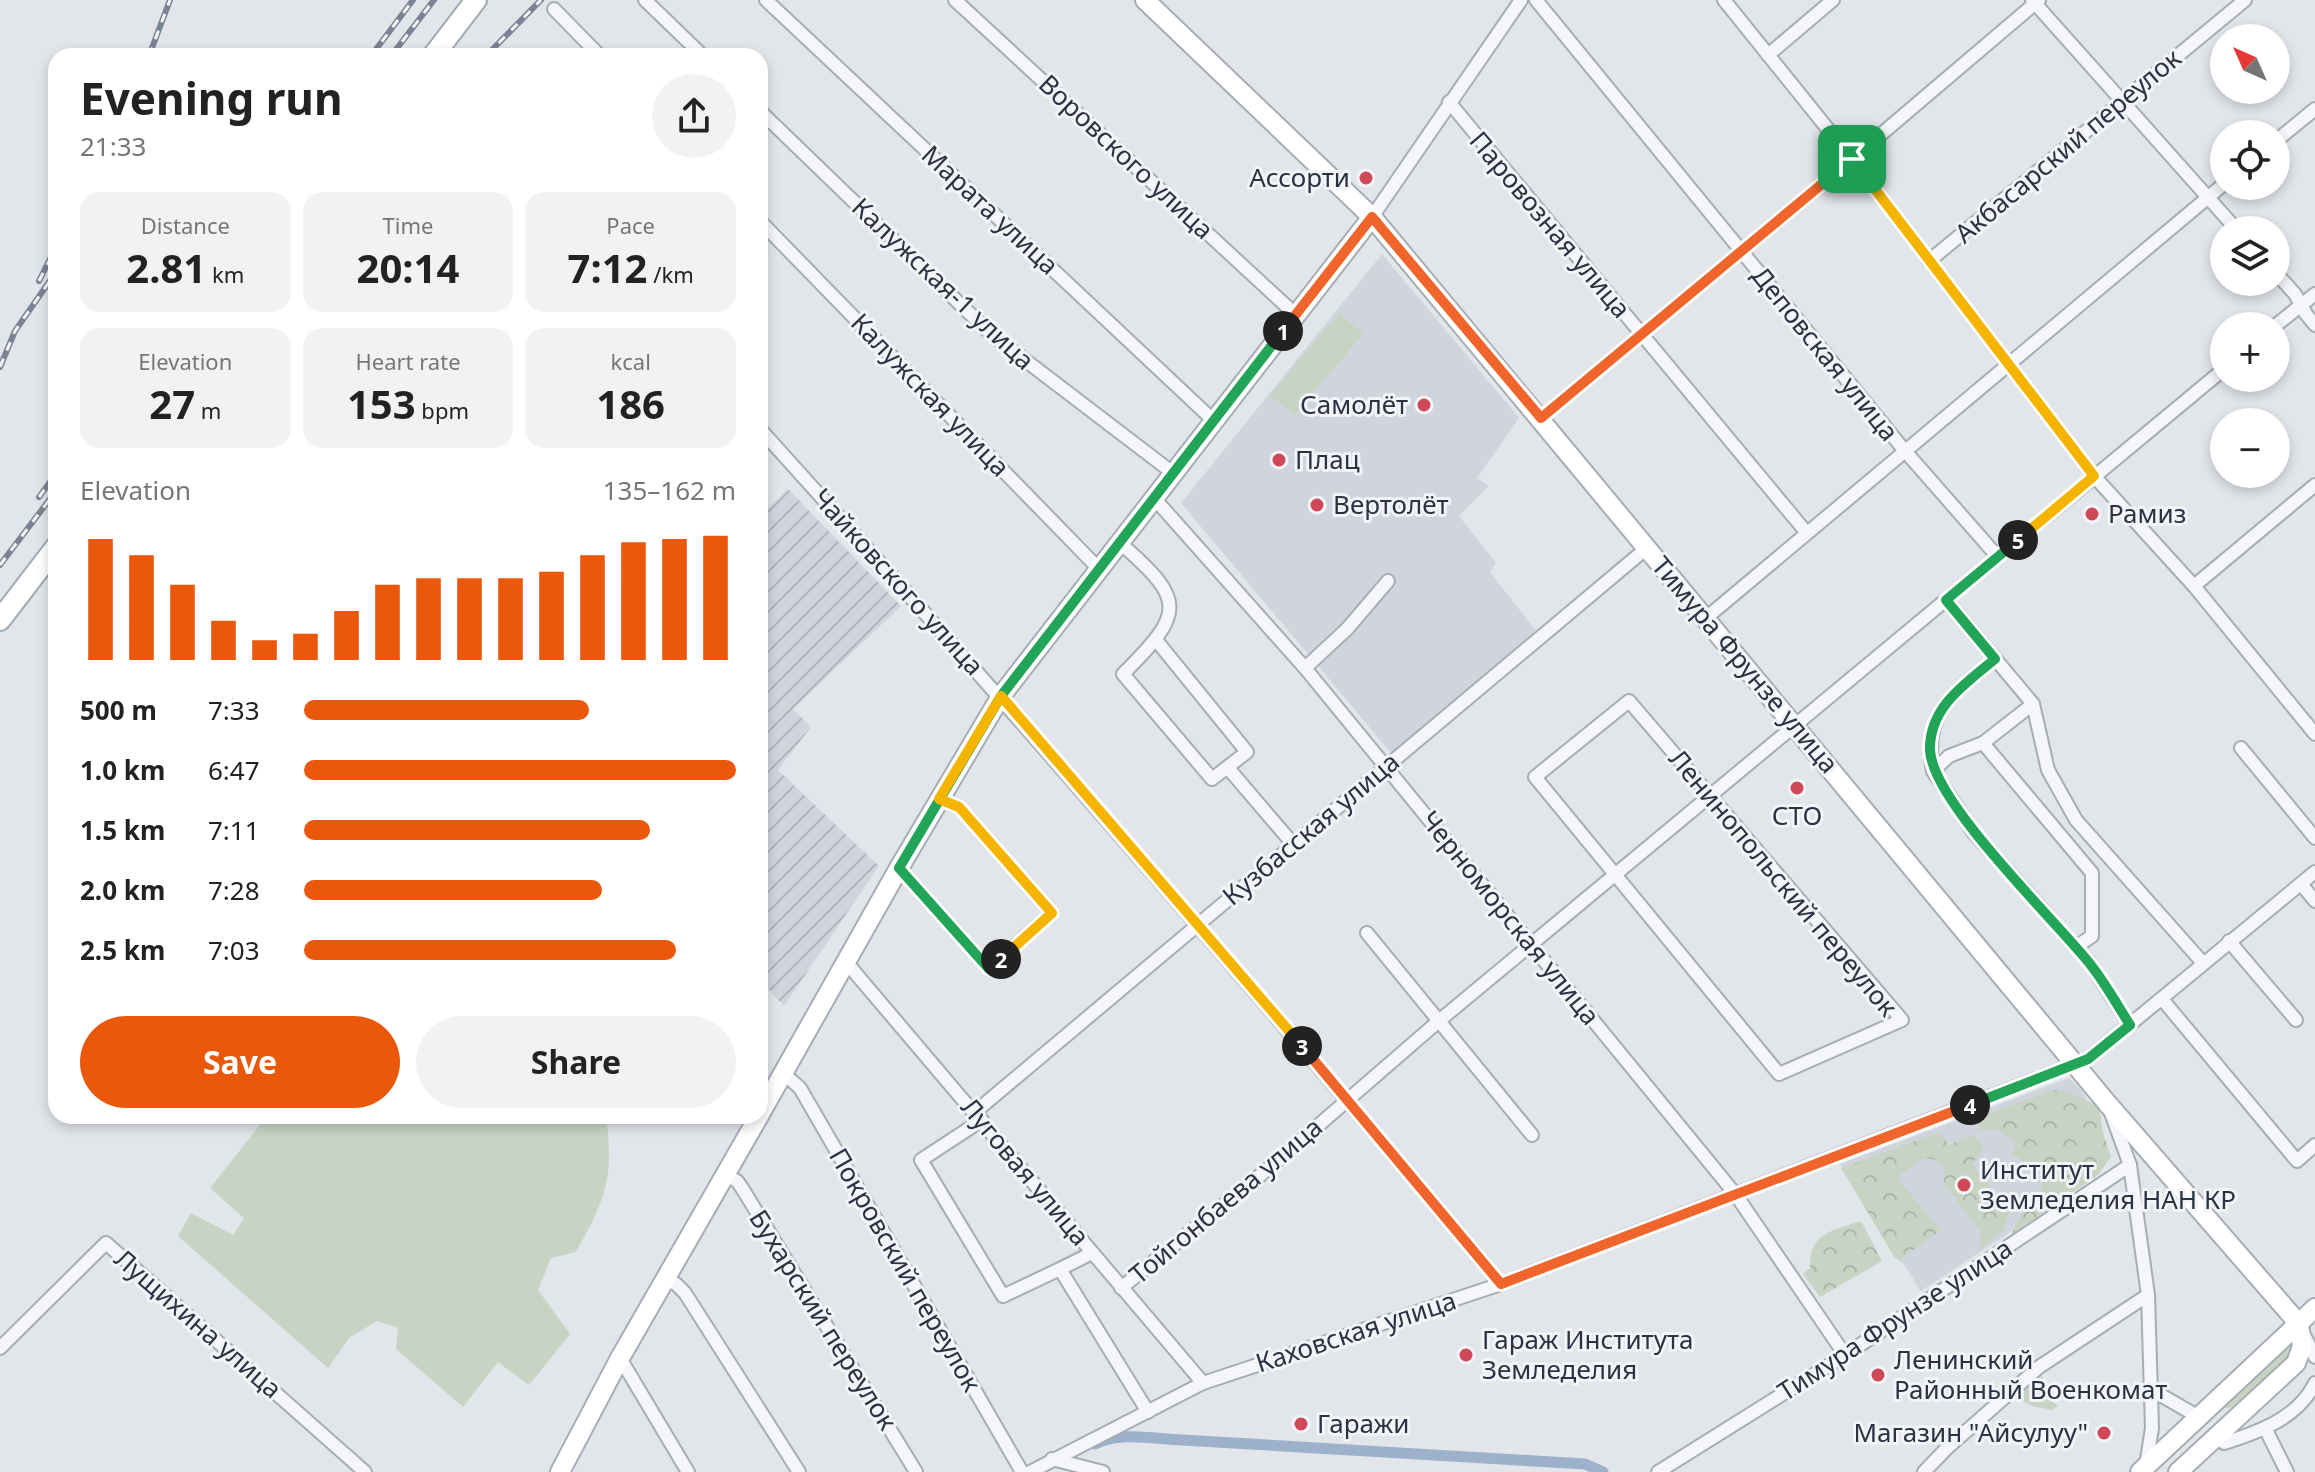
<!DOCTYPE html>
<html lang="en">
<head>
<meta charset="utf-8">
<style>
	:root { --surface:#fff; --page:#f2f2f2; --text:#222; --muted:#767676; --accent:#ea580c }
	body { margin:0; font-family:"Noto Sans",sans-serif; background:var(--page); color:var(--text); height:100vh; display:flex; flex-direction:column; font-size:30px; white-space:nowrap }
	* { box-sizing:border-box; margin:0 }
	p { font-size:26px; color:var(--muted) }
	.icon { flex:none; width:44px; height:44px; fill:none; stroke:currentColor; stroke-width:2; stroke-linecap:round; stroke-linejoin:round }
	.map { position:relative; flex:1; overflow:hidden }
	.drawer { position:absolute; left:48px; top:48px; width:720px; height:1076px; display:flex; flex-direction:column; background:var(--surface); border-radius:24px; box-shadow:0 4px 12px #0003 }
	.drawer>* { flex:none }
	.needle { width:52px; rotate:315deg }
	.buttons { position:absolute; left:2210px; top:24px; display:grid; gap:16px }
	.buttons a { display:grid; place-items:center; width:80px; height:80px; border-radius:50%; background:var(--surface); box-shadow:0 4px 12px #0003; font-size:40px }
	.pin { position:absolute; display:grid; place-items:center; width:68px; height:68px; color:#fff; margin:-34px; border-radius:16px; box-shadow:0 4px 12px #0006 }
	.km { position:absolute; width:40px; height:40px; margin:-20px; border-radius:50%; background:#222; color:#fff; font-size:22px; line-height:40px; text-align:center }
	.round { display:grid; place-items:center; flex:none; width:84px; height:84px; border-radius:42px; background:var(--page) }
	.overview { display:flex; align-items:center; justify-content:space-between; height:136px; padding:0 32px }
	h1 { font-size:44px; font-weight:700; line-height:60px }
	.stats { display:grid; grid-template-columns:repeat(3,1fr); gap:12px; height:136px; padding:8px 32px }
	.stats div { display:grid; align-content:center; border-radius:20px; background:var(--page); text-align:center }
	.stats b { font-size:40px; font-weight:700 }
	.stats small { font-size:22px; font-weight:400 }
	.stats p { font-size:22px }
	.chart { height:224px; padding:16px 32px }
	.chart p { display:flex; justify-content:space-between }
	.chart svg { width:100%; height:144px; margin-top:8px; stroke:var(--accent); stroke-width:6 }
	.primary-button { display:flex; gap:16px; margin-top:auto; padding:16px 32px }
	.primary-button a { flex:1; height:92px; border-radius:48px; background:var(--accent); color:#fff; font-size:32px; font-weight:700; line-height:92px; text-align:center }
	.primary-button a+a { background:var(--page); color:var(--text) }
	ul { padding:0 32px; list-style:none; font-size:26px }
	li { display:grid; grid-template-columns:128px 96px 1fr; align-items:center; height:60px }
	li i { height:20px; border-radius:10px; background:var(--accent) }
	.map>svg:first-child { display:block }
	.built { fill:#d0d4dc }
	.industrial { fill:url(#industrial-furrows) }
	.green { fill:#c7d4c3 }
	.forest { fill:url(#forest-crowns) }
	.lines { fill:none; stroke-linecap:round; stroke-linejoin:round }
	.canal { stroke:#9db2ca; stroke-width:11 }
	.street-casing { stroke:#a7acb5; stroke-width:16 }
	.secondary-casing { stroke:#a7acb5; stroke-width:22 }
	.primary-casing { stroke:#a1a9b6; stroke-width:24 }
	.street { stroke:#f5f6f9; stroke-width:12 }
	.secondary { stroke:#fff; stroke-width:18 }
	.primary { stroke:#fff; stroke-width:20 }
	.rail-casing { stroke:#7b8494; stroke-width:6 }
	.rail { stroke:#f2f4f8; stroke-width:3; stroke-dasharray:9; stroke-linecap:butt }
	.split-1-casing { stroke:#fff; stroke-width:16 }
	.split-2-casing { stroke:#fff; stroke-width:16 }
	.split-3-casing { stroke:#fff; stroke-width:16 }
	.split-4-casing { stroke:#fff; stroke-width:16 }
	.split-5-casing { stroke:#fff; stroke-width:16 }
	.split-6-casing { stroke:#fff; stroke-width:16 }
	.split-1 { stroke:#f0652b; stroke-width:10 }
	.split-2 { stroke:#22a559; stroke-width:10 }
	.split-3 { stroke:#f5b400; stroke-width:10 }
	.split-4 { stroke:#f0652b; stroke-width:10 }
	.split-5 { stroke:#22a559; stroke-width:10 }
	.split-6 { stroke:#f5b400; stroke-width:10 }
	.poi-dot { fill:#cf4858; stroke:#f2f4f8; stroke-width:3 }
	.labels { text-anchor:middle; stroke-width:6; stroke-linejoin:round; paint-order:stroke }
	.street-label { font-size:26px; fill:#2a3243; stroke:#f2f4f8 }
	.poi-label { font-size:26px; fill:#2a3243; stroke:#f2f4f8; text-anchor:start }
</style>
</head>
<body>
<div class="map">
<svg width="2315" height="1472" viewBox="0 0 2315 1472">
	<defs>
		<pattern id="industrial-furrows" width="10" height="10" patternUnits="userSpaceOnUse" patternTransform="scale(2)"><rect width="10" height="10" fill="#d0d4dc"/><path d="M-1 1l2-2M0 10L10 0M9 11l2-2" fill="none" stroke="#b3b6be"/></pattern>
		<pattern id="forest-crowns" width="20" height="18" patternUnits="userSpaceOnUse" patternTransform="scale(2)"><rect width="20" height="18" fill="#c7d4c3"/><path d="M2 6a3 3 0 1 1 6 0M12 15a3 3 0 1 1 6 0" fill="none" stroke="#abb6a9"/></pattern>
	</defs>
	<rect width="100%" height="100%" fill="#e2e5ea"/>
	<g class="built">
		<polygon points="1382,254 1519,418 1477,478 1489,486 1459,516 1496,563 1490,572 1537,632 1392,754 1181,503"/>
		<polygon points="2069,1078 2080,1089 2096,1113 2103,1157 2019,1226 1921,1291 1840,1164"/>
	</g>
	<polygon class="industrial" points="788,489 901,606 793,709 811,727 778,770 879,866 784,1006 760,981 760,516"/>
	<g class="green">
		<polygon points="1339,313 1363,334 1294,415 1270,395"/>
		<path d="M267,1116H597L607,1124C614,1181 603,1203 576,1252L551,1258L538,1290L570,1334L529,1385L498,1362L463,1407L396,1349L398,1328L377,1321L349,1338L328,1368L178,1236L191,1213L233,1235L244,1218L210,1188Z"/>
		<polygon points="2292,1345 2294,1349 2293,1356 2242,1401 2227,1409 2224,1406 2224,1403 2282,1347"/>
		<polygon points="2044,1367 2042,1376 2044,1383 2038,1389 2058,1406 2052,1410 2032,1406 2011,1396"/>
	</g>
	<g class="forest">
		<polygon points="2053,1090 2064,1091 2099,1106 2103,1133 2111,1157 2098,1175 2011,1235 2021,1214 2041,1196 2042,1176 2012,1153 2016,1142 1997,1130 1980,1130 1976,1118"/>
		<polygon points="1937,1133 1944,1137 1949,1145 1972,1135 1984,1147 1972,1164 2009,1211 2004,1230 1980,1249 1981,1232 1944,1184 1943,1164 1933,1159 1923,1158 1898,1176 1900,1182 1941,1230 1902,1258 1902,1262 1895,1258 1841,1168"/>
		<path d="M1861,1221L1882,1261L1820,1297L1803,1274L1810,1268C1809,1232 1833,1231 1861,1221Z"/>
	</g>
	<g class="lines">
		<path class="canal" d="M1095,1444C1119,1431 1155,1439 1182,1440L1585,1464L1603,1472"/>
		<defs>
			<g id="street">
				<polyline points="645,0 703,56"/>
				<polyline points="766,0 1214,421"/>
				<polyline points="955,0 1296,315"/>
				<polyline points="1536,0 1905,451 1997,556"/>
				<polyline points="1724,0 1852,159 2094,476 2194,586 2315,734"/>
				<polyline points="2032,0 2237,230"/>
				<polyline points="554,9 600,56"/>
				<polyline points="1768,55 1833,0"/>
				<polyline points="1449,102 1806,532"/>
				<polyline points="760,111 991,334 1173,473"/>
				<polyline points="2276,141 2315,109"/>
				<polyline points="1372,217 1521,0"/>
				<polyline points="760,221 1099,569"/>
				<polyline points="1929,261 2245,0"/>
				<polyline points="2276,273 2295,294 2306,314 2315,325"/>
				<polyline points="2275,326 2315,294"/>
				<polyline points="1541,418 1852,159 2039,0"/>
				<path d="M760,429C1013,709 1260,994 1501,1284"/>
				<polyline points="1154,498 1305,668 1736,1195 1845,1355"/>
				<path d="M1120,543C1187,601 1184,613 1123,674L1212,779L1247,752L1156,640"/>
				<polyline points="2194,586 2315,485"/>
				<polyline points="1946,600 2033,704 2048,770 2076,820 2203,963"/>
				<polyline points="1706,618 2224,184"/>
				<polyline points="1305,668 1347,629 1388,581"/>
				<polygon points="1629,701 1902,1020 1779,1074 1535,777"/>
				<polyline points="2033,704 1983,743 1949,756 1933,771 1974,833 2090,963 2130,1025"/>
				<polyline points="1983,743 2092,873 2092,936 2076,947"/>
				<polyline points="2241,748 2315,838"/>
				<polyline points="1228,768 1293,844"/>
				<path d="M1933,771C1922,712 1955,692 1995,659"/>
				<polyline points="899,868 989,969 1052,913 959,807 939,799"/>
				<polyline points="2301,884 2315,901"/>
				<polyline points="1367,933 1532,1135"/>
				<polyline points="2229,941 2296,1020"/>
				<polyline points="846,962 1203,1383"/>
				<polyline points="2162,999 2297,1161 2315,1145"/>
				<polyline points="783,1073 800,1088 1022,1472"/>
				<polyline points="975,1112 1648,547"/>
				<polyline points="2111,1113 2130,1165 2148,1295 2152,1428 2146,1466"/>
				<polyline points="982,1120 921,1160 1003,1296 1060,1269 1148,1412"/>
				<polyline points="725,1175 737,1181 742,1188 916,1472"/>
				<polyline points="1060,1269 1092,1253"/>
				<polyline points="665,1279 676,1284 685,1293 799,1472"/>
				<polyline points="1121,1288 1268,1169 1440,1020 2224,369"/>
				<polyline points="2304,1335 2315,1357"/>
				<polyline points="0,1348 106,1243 365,1472"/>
				<polyline points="620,1358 688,1472"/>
				<polyline points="2152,1390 2197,1416"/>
				<polyline points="2266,1430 2287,1472"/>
				<path d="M2218,1435L2224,1443C2259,1432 2298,1418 2315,1383"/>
				<polyline points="1052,1459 1103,1472"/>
				<polyline points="1030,1472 1203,1383 1501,1284 2088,1059 2315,872"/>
				<polyline points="1658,1472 1845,1355 2130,1165"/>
				<polyline points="1924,1472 1946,1449 2039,1367 2148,1295"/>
			</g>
			<g id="secondary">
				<polyline points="1145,0 1372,217 2107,1103 2299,1324"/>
				<polyline points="760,1114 899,868 1001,696 1372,217"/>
				<polyline points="560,1472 620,1358 759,1116"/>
				<polyline points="2140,1472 2315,1308"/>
				<polyline points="2178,1472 2296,1363 2302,1347 2299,1324"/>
			</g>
			<g id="primary">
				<polyline points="433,56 476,0"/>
				<polyline points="0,620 56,547"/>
			</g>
		</defs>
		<use href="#street" class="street-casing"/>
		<use href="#secondary" class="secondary-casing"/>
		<use href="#primary" class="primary-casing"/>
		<use href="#street" class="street"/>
		<use href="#secondary" class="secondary"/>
		<use href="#primary" class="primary"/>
		<defs>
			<g id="rail">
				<polyline points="149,56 170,0"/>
				<polyline points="371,56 413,0"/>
				<polyline points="391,56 434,0"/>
				<polyline points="486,56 541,0"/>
				<polyline points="39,281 56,247"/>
				<polyline points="0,367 15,331 56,272"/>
				<polyline points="39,497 56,474"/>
				<polyline points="0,565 56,491"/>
			</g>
		</defs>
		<use href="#rail" class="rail-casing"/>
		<use href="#rail" class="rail"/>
	</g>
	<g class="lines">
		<defs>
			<polyline id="split-1" points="1283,331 1372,217 1541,418 1852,159"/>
			<polyline id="split-2" points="1001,959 989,969 899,868 1001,696 1283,331"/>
			<polyline id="split-3" points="1001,959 1052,913 959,807 939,799 1001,696 1302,1046"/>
			<polyline id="split-4" points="1302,1046 1501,1284 1970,1105"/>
			<path id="split-5" d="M1970,1105L2088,1059L2130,1025C2116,1003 2103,979 2086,959C2050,915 1932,801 1930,750C1929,707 1966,683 1995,659L1946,600L2018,540"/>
			<polyline id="split-6" points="1852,159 2094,476 2018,540"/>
		</defs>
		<use href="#split-1" class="split-1-casing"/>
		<use href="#split-2" class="split-2-casing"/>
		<use href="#split-3" class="split-3-casing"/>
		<use href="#split-4" class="split-4-casing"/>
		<use href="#split-5" class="split-5-casing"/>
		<use href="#split-6" class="split-6-casing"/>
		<use href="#split-1" class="split-1"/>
		<use href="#split-2" class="split-2"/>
		<use href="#split-3" class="split-3"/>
		<use href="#split-4" class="split-4"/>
		<use href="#split-5" class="split-5"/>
		<use href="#split-6" class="split-6"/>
	</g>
	<g class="poi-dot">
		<circle cx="1366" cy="178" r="8"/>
		<circle cx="1424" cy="405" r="8"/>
		<circle cx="1279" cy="460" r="8"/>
		<circle cx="1317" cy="505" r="8"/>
		<circle cx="2092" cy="514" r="8"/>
		<circle cx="1797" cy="788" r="8"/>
		<circle cx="1964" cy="1185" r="8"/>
		<circle cx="1466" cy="1355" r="8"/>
		<circle cx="1878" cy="1375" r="8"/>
		<circle cx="1301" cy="1424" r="8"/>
		<circle cx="2104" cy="1433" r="8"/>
	</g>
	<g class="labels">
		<g class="street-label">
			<text transform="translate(2068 146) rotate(-40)" y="9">Акбасарский переулок</text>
			<text transform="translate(1126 157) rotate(43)" y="9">Воровского улица</text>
			<text transform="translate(990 210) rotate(43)" y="9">Марата улица</text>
			<text transform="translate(1550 225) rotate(50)" y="9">Паровозная улица</text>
			<text transform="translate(943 284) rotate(43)" y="9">Калужская-1 улица</text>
			<text transform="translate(1825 354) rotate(51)" y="9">Деповская улица</text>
			<text transform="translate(930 395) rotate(46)" y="9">Калужская улица</text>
			<text transform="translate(898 582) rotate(48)" y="9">Чайковского улица</text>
			<text transform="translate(1745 665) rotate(50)" y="9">Тимура Фрунзе улица</text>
			<text transform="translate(1311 829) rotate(-40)" y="9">Кузбасская улица</text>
			<text transform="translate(1783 883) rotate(50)" y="9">Ленинопольский переулок</text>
			<text transform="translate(1510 918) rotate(51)" y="9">Черноморская улица</text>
			<text transform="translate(1025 1172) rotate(50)" y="9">Луговая улица</text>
			<text transform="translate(1226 1201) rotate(-40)" y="9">Тойгонбаева улица</text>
			<text transform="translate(905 1270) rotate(60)" y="9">Покровский переулок</text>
			<text transform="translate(823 1320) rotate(58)" y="9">Бухарский переулок</text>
			<text transform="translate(1895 1320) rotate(-33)" y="9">Тимура Фрунзе улица</text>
			<text transform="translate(198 1324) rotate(41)" y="9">Лущихина улица</text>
			<text transform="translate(1356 1332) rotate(-18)" y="9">Каховская улица</text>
		</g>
		<g class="poi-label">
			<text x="1350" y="187" text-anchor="end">Ассорти</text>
			<text x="1408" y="414" text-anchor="end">Самолёт</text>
			<text x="1295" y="469">Плац</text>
			<text x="1333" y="514">Вертолёт</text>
			<text x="2108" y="523">Рамиз</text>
			<text x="1797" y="825" text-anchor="middle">СТО</text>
			<text x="1980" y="1179">Институт<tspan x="1980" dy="30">Земледелия НАН КР</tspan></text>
			<text x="1482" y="1349">Гараж Института<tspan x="1482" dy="30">Земледелия</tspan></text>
			<text x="1894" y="1369">Ленинский<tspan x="1894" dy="30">Районный Военкомат</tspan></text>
			<text x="1317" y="1433">Гаражи</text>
			<text x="2088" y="1442" text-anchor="end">Магазин "Айсулуу"</text>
		</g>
	</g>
</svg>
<div class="buttons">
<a><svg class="needle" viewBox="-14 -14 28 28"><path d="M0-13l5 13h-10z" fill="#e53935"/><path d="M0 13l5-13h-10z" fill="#767676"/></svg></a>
<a><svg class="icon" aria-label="locate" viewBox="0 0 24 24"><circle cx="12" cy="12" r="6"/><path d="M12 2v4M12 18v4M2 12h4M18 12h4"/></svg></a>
<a><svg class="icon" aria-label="layers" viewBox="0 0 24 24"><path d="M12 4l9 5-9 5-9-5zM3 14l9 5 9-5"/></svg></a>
<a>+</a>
<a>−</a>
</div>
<div class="pin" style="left:1852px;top:159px;background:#1e9e55"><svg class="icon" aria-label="arrive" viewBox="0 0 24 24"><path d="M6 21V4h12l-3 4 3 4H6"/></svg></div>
<b class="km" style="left:1283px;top:331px">1</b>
<b class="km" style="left:1001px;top:959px">2</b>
<b class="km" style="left:1302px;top:1046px">3</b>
<b class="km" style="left:1970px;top:1105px">4</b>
<b class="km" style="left:2018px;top:540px">5</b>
<section class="drawer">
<div class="overview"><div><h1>Evening run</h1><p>21:33</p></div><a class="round"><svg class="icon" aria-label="share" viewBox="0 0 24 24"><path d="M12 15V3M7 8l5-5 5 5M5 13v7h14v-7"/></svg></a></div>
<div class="stats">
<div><p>Distance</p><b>2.81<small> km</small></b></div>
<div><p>Time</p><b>20:14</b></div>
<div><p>Pace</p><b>7:12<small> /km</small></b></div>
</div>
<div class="stats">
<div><p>Elevation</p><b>27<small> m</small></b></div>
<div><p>Heart rate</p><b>153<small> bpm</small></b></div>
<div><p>kcal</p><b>186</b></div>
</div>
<div class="chart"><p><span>Elevation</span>135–162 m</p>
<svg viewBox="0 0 160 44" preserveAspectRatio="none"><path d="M5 44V7M15 44V12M25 44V21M35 44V32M45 44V38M55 44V36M65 44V29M75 44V21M85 44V19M95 44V19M105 44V19M115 44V17M125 44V12M135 44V8M145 44V7M155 44V6"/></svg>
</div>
<ul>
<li><b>500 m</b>7:33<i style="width:66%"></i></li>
<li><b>1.0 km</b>6:47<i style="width:100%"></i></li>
<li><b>1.5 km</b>7:11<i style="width:80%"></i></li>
<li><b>2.0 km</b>7:28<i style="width:69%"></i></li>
<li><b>2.5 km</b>7:03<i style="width:86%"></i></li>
</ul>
<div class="primary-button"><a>Save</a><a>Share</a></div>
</section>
</div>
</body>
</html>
